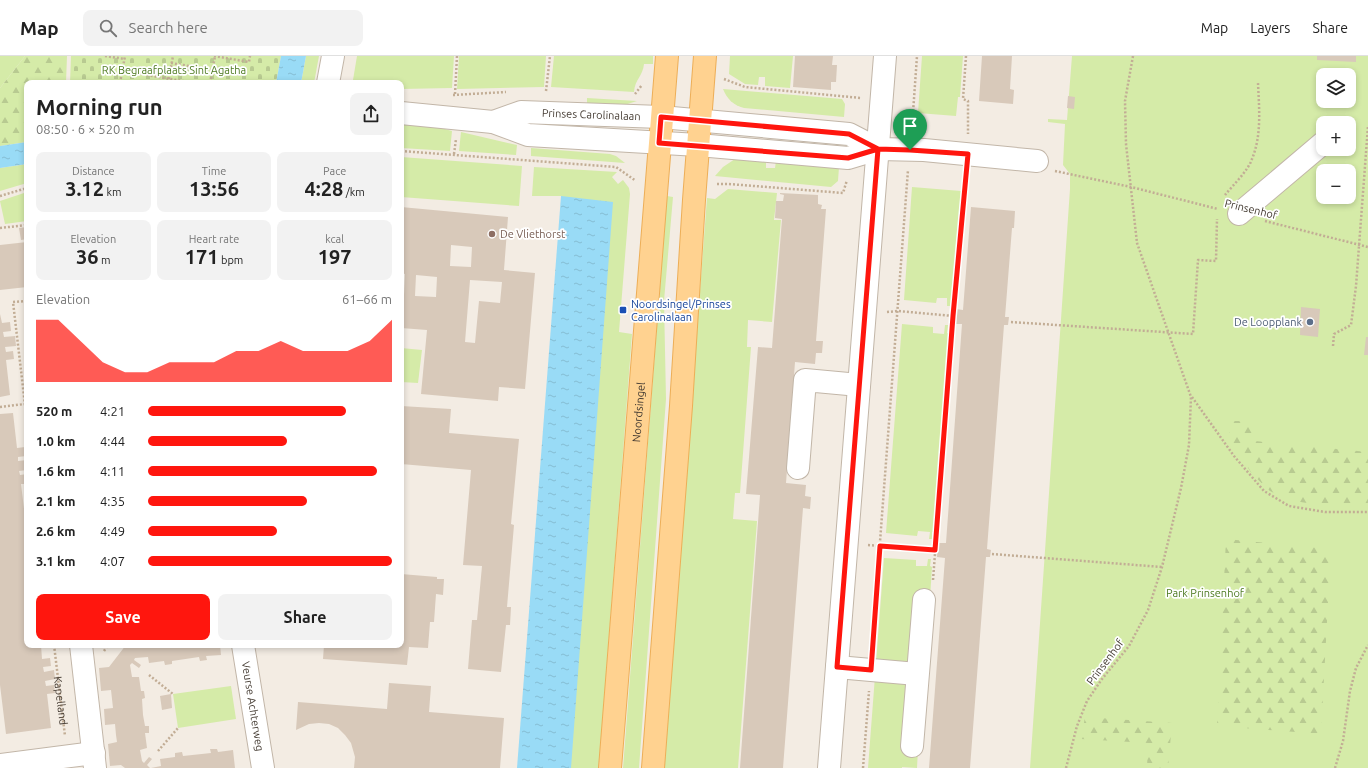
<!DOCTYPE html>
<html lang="en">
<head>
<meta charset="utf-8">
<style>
	:root { --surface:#fff; --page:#f2f2f2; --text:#222; --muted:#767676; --line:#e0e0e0; --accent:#ff160e }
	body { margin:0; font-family:Ubuntu,sans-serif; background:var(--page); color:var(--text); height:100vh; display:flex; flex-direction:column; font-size:15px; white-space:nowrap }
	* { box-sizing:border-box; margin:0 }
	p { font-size:13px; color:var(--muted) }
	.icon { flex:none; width:22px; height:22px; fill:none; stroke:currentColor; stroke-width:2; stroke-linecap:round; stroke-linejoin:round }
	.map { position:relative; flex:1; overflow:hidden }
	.side { position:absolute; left:24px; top:24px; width:380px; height:568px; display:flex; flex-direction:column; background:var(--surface); border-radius:8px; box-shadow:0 2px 6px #0003 }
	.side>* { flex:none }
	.tools { position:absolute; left:1316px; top:12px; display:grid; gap:8px }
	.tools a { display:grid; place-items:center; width:40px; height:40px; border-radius:8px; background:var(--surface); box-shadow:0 2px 6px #0003; font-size:20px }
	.pin { position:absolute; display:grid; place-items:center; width:34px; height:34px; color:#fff; margin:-41px -17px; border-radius:50% 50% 50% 0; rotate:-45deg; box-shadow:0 0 4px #0007 }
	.pin .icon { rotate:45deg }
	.round { display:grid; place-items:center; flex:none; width:42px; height:42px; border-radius:8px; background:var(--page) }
	.head { display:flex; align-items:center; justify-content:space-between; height:68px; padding:0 12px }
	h1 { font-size:22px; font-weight:600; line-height:30px }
	.figures { display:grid; grid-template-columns:repeat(3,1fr); gap:6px; height:68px; padding:4px 12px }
	.figures div { display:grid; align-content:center; border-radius:8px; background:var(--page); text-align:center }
	.figures b { font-size:20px; font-weight:600 }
	.figures small { font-size:11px; font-weight:400 }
	.figures p { font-size:11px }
	.chart { height:112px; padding:8px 12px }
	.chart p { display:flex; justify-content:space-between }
	.chart svg { width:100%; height:72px; margin-top:4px; fill:var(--accent); opacity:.7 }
	.cta { display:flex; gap:8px; margin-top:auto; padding:8px 12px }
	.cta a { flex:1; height:46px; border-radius:8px; background:var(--accent); color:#fff; font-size:16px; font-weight:600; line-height:46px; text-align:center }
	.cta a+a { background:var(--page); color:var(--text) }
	ul { padding:0 12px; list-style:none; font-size:13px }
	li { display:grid; grid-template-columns:64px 48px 1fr; align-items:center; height:30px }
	li i { height:10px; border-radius:5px; background:var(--accent) }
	header { display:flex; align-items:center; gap:24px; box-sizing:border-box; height:56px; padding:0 20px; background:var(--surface); border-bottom:1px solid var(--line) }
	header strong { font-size:19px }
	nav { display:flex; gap:22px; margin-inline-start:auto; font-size:14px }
	.search { width:280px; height:36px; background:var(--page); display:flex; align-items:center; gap:10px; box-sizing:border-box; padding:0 14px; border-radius:8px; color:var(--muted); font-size:15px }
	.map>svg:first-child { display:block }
	.green { fill:#d5eba8; fill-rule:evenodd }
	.forest { fill:url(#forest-firs) }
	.cemetery { fill:url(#cemetery-stones) }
	.water { fill:url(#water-ripples) }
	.building { fill:#d8c9ba; fill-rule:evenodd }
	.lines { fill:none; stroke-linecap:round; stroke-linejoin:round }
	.minor-casing { stroke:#c2b6a8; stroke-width:24 }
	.major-casing { stroke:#edae57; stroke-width:24 }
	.path { stroke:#c2ad95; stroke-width:2.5; stroke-dasharray:2 2; stroke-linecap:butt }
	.minor { stroke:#fff; stroke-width:22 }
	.major { stroke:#ffd290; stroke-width:22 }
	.route-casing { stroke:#fff; stroke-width:8 }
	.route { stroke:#ff160e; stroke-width:5 }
	.education-dot { fill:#8d6e63; stroke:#fff; stroke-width:1.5 }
	.transit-dot { fill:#1a4fb4; stroke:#fff; stroke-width:1.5 }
	.service-dot { fill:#5c6f8a; stroke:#fff; stroke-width:1.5 }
	.labels { text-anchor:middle; stroke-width:3.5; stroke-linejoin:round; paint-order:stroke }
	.park-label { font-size:11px; fill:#4e7b22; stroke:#fff }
	.street-label { font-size:11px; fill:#453c33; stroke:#fff }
	.education-label { font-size:11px; fill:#785e54; stroke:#fff; text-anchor:start }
	.transit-label { font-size:11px; fill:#164399; stroke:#fff; text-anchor:start }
	.service-label { font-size:11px; fill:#4e5e75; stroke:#fff; text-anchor:end }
</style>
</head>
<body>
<header>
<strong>Map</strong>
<div class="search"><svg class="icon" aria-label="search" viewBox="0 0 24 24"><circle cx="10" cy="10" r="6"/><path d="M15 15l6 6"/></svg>Search here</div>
<nav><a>Map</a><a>Layers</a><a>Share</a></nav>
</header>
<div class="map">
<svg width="1368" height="712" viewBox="0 0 1368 712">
	<defs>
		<pattern id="forest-firs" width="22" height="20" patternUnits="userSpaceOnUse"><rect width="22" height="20" fill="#d5eba8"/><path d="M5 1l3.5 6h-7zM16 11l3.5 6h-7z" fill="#b8ca91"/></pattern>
		<pattern id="cemetery-stones" width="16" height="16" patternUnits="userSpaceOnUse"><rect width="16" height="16" fill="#d5eba8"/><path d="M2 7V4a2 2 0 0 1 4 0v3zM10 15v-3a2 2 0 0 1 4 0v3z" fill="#b8ca91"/></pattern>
		<pattern id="water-ripples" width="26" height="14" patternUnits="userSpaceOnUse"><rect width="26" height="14" fill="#99dbf6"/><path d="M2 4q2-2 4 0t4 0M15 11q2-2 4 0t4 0" fill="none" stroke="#85bdd3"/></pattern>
	</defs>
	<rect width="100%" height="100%" fill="#f3ece3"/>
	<g class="green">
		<polygon points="0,0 25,0 0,32"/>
		<polygon points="306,0 319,0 314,27 301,27"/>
		<polygon points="357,0 454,0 452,32 401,33 401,27 356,27 353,24"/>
		<polygon points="459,0 546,0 544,31 457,33"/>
		<path d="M554,0H653V8H644C643,20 635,23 634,36L551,31Z"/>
		<polygon points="730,0 793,0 790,32 765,30 765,21 759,21 758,29 745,28 729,18"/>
		<polygon points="922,0 963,0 960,41 958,41 956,60 918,57"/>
		<path d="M1072,0H1368V712H1030L1070,133V118L1063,109L1065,68L1048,66V63L1067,64ZM1323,19H1349V45H1323ZM1323,67H1349V93H1323ZM1323,115H1349V141H1323Z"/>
		<path d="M723,33L842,43L845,48L844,61L744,52C733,49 727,43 723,33Z"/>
		<polygon points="587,42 637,45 621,50 587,49"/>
		<polygon points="401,67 430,69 452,75 450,95 401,92"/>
		<polygon points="461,76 517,89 516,99 459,95"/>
		<polygon points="531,92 610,98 616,100 625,107 531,100"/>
		<polygon points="401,101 522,110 519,150 401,141"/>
		<polygon points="735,103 766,104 766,112 775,112 776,105 839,111 838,125 831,131 715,120 723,111"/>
		<polygon points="27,108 27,127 0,135 0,112"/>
		<polygon points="534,111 617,116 612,121 618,128 623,124 629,132 630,138 619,276 632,278 599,712 570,712 561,140 532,140"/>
		<polygon points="912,131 961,135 951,250 947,250 947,242 937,242 936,247 904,244"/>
		<polygon points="728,133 777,137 774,164 781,164 772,266 748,264 747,291 751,291 740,437 735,437 733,463 757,465 738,712 664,712 707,142 715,143"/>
		<polygon points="27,136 27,165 5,168 0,145"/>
		<polygon points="667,140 673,141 664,245 666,343 639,712 623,712"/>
		<polygon points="902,268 933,271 933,277 944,278 945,269 948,269 947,277 950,278 934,476 932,476 932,483 929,483 930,476 918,475 917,480 886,477"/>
		<polygon points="401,292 422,294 418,327 401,326"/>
		<polygon points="884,502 916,504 916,510 927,510 928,503 931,503 930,510 932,511 930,542 910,608 876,607"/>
		<polygon points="875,620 909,626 918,693 917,712 902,711 902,712 868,712"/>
		<polygon points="231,630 236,663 178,672 173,638"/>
	</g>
	<g class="forest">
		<polygon points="25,0 67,0 66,27 27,27 27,86 0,90 0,32"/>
		<polygon points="1229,365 1253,365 1255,385 1368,396 1368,450 1326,450 1288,444 1270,435 1252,418 1229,382"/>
		<polygon points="1226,483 1320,492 1331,491 1321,678 1217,670"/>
		<polygon points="1085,661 1172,667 1168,712 1147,712 1148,687 1081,683"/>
	</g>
	<polygon class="cemetery" points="71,0 281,0 276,27 70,27"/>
	<g class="water">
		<polygon points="281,0 306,0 301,27 276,27"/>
		<polygon points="27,86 27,108 0,112 0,90"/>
		<polygon points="561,140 613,146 571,712 517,712"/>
	</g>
	<g class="building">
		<polygon points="795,0 833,0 832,9 837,9 836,26 831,26 831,34 793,31"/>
		<polygon points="982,0 1012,0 1010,33 1014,34 1013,48 979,45"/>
		<polygon points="1317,0 1356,0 1356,6 1317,4"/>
		<polygon points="1068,40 1075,41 1074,53 1067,52"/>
		<polygon points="780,137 818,139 818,148 822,149 821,153 826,153 816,285 823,285 822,297 816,297 815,308 795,306 786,427 806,429 805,440 811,441 810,453 803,452 783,712 740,712 760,439 746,438 758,291 772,292 782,163 775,162 776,145 783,145 784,139 780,138"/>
		<path d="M401,151L508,161L504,214L535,217L525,333L499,331L498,345L421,338L427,274L401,272V238L404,239L405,218L401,217ZM451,189L472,191L471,211L450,210ZM416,219L437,221L436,241L415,240ZM470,224L502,226L500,247L479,245L475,287L465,286Z"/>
		<polygon points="971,151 1015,155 1014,172 1012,172 1005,261 1009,261 1008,269 1004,269 987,493 991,494 990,501 986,501 970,712 929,712 945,502 937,501 938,487 946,487 962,268 955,268 956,253 963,254"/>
		<polygon points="27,171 27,183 21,184 19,172"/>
		<polygon points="27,186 27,231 0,234 0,189"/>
		<polygon points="1301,251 1320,253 1318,281 1300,279"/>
		<polygon points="0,258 2,267 10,266 11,275 3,276 4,281 15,280 16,290 5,291 6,296 13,295 14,303 6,304 10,339 0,341"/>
		<polygon points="1366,281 1368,281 1368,299 1364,299"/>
		<polygon points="401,350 451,353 449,377 519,383 511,468 514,469 507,551 511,551 510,569 506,569 501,616 468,613 472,564 477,564 482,510 463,509 471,414 401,408"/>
		<polygon points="13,357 17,392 25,391 26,400 18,401 18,405 27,404 27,414 19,415 20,419 27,418 27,428 21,428 27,477 27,589 41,589 42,603 50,602 51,610 43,611 44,616 54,614 55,623 45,625 46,630 54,629 55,637 47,638 51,672 6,678 0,629 0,358"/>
		<polygon points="401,518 437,521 437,523 444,523 443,539 436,538 434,566 430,566 428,592 409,591 407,609 323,603 324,589 401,589"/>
		<polygon points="126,589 220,589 221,599 206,600 207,604 200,605 199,601 172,605 172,608 165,609 164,605 149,607 148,601 135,602 134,604 141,609 139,612 132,607 130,609 132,621 139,621 141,635 144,635 145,642 142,643 143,659 145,670 149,670 149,677 145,677 147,692 140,694 142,705 144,707 149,701 152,703 147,709 150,712 125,712 121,709 110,710 108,688 117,686 116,679 115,668 105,669 104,653 113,652 111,634 101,635 99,612 109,611"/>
		<polygon points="389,627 431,630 429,656 504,662 500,712 354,712 355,701 351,687 345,679 338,672 329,668 319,667 309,668 296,674 298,646 387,653"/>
		<polygon points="171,638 172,652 162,654 160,640"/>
		<polygon points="210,693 217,693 218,696 233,694 235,712 151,712 161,710 160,703 175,701 175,697 182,696 183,700 211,697"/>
	</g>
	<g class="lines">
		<defs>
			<g id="minor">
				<polyline points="328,27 333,0"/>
				<polyline points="401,57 493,66 528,79 698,89 848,102 878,93 924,94 1037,105"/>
				<path id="s2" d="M493,66L521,56L661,61L849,78L878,93"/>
				<polyline points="1239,158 1323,87"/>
				<polyline points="798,412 805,324 859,329"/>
				<polyline points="81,589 95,712"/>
				<path id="s3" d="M243,589L263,712"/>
				<polyline points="837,611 917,618"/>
				<polyline points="912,690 924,544"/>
				<polyline points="0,709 94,697"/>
				<polyline points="829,712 885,0"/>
			</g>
			<g id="major">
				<path id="s4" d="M610,712L667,0"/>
				<polyline points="653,712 681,350 694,144 705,0"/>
			</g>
		</defs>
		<use href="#minor" class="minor-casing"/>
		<use href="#major" class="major-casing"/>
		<g class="path">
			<polyline points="105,0 125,3"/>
			<polyline points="214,0 249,6 250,0"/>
			<polyline points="966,0 963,43 968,45 968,78"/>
			<polyline points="171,7 242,19"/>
			<polyline points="123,15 194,27"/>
			<polyline points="724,23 745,31 861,42"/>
			<polyline points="109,27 111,27"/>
			<polyline points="120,27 125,0"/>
			<polyline points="168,27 173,0"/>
			<polyline points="210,27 215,0"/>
			<polyline points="546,35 550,0"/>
			<polyline points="455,38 457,0"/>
			<polyline points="635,38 642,29"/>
			<polyline points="453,39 506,36"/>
			<polyline points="912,71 917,0"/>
			<polyline points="401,95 616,111 636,125"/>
			<polyline points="454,98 456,83"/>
			<polyline points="1055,115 1131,131 1218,153"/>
			<polyline points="717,128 729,128 843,137 847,124"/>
			<path d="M1225,139C1233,129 1248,115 1252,103C1262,79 1259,51 1258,27"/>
			<polyline points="0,140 27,132"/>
			<polyline points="1265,165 1368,191"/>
			<polyline points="0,172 27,169"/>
			<polyline points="27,245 13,246 27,366"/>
			<polyline points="887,256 898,255 953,260"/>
			<polyline points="1011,266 1193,278 1198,204 1216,205 1217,163"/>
			<polyline points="1333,290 1334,278 1351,269 1356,230 1368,70"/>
			<polyline points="1192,341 1234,400 1264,435 1289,450 1325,456 1368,456"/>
			<polyline points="0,351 25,348"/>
			<polyline points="868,489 935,494"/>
			<polyline points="992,498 1162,511"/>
			<polyline points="933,524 953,260 966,120"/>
			<path id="s1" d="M54,589L65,680"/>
			<polyline points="872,592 908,114"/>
			<polyline points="104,595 108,589"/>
			<polyline points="149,619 173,638"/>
			<polyline points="158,695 178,672"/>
			<polyline points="863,712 869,635"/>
			<polyline points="1066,712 1077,670 1087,645 1102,623 1129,590 1148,554 1162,511 1181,432 1189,389 1191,341 1137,187 1126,88 1125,45 1133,0"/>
			<polyline points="1335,712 1343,685 1350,635 1356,612 1368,589"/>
		</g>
		<use href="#minor" class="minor"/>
		<use href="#major" class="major"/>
	</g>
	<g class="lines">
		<defs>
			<polyline id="route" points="910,94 878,93 848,102 659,87 661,61 849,78 878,93 837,611 871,614 880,490 935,494 953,260 968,98 910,94"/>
		</defs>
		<use href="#route" class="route-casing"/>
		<use href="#route" class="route"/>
	</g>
	<circle class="education-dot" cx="492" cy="178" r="4"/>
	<rect class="transit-dot" x="619" y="250" width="8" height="8" rx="2"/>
	<circle class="service-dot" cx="1310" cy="266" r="4"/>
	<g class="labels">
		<g class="park-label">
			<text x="174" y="18">RK Begraafplaats Sint Agatha</text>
			<text x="1205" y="541">Park Prinsenhof</text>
		</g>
		<g class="street-label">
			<text dy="4" stroke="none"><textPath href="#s2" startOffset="100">Prinses Carolinalaan</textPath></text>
			<text transform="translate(1251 153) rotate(14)" y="4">Prinsenhof</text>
			<text dy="4" stroke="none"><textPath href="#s4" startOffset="357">Noordsingel</textPath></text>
			<text transform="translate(1105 606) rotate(-53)" y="4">Prinsenhof</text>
			<text dy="4" stroke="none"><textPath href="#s1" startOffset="56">Kapelland</textPath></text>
			<text dy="4" stroke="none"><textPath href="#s3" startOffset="62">Veurse Achterweg</textPath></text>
		</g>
		<g class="education-label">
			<text x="500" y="182">De Vliethorst</text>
		</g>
		<g class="transit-label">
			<text x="631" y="252">Noordsingel/Prinses<tspan x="631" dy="13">Carolinalaan</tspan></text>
		</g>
		<g class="service-label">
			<text x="1302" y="270">De Loopplank</text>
		</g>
	</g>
</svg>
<div class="tools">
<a><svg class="icon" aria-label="layers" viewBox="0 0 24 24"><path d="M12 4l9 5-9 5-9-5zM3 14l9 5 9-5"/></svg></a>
<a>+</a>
<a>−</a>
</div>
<div class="pin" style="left:910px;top:94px;background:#1e9e55"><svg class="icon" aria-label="arrive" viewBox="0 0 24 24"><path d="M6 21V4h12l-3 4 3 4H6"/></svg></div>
<section class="side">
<div class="head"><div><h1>Morning run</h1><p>08:50 · 6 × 520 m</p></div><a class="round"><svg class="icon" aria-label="share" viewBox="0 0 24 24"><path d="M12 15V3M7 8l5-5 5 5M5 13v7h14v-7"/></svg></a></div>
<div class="figures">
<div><p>Distance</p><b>3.12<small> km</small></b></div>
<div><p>Time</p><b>13:56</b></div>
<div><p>Pace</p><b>4:28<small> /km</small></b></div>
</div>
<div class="figures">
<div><p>Elevation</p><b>36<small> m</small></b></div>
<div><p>Heart rate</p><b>171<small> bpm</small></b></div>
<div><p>kcal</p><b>197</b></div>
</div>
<div class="chart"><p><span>Elevation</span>61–66 m</p>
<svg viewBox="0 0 160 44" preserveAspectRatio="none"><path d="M0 44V6L10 6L20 19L30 32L40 38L50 38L60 32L70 32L80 32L90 25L100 25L110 19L120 25L130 25L140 25L150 19L160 6V44z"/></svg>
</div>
<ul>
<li><b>520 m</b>4:21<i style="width:81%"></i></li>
<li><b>1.0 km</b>4:44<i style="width:57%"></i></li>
<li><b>1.6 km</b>4:11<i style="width:94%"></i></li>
<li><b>2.1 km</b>4:35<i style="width:65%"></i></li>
<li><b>2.6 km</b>4:49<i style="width:53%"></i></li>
<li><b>3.1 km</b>4:07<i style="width:100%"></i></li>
</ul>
<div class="cta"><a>Save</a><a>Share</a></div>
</section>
</div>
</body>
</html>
